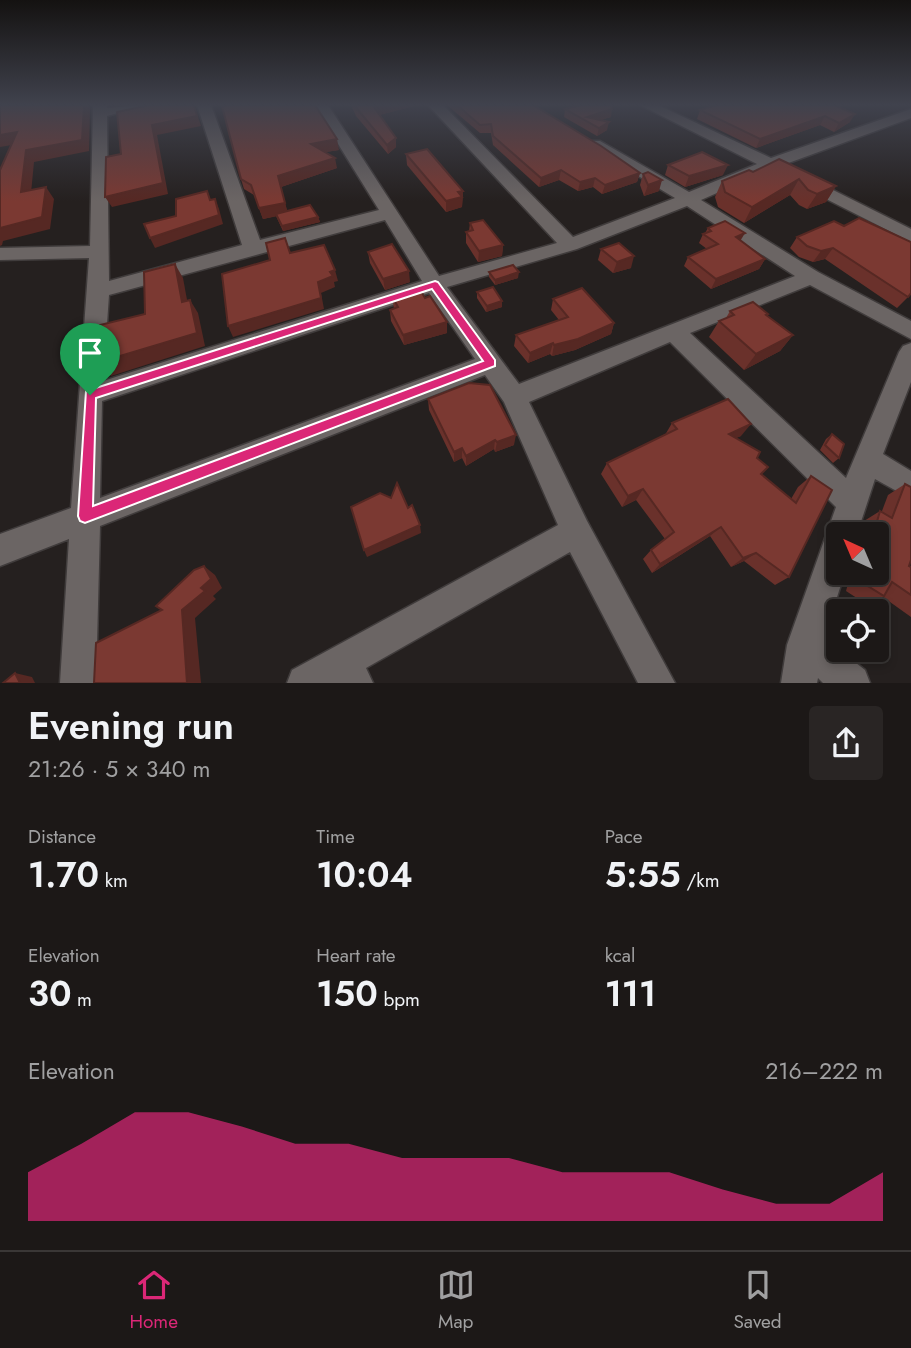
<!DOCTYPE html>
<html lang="en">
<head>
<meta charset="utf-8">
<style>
	:root { --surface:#1c1817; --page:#292524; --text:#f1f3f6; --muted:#a0a0a1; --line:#3a3736; --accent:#db2777 }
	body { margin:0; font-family:Jost,sans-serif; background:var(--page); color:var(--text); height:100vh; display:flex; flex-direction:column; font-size:26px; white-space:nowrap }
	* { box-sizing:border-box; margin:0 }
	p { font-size:23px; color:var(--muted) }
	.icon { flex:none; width:38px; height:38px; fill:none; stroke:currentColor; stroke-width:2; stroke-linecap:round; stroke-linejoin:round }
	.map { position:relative; height:683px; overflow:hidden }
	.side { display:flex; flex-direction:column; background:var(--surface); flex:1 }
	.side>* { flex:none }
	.needle { width:46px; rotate:316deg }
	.controls { position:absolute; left:826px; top:522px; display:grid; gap:14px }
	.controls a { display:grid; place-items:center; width:63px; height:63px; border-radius:7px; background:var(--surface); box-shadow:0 4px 10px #0003,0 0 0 2px var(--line); font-size:35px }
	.pin { position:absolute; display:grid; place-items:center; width:60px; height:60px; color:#fff; margin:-72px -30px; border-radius:50% 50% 50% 0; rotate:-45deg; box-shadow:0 0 7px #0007 }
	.pin .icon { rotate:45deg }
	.round { display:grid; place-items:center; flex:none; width:74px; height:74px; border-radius:7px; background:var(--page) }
	.head { display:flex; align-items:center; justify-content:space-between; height:119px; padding:0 28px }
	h1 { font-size:38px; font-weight:600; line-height:52px }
	.figures { display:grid; grid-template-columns:repeat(3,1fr); gap:10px; height:119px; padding:7px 28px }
	.figures div { display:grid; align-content:center }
	.figures b { font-size:35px; font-weight:600 }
	.figures small { font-size:19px; font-weight:400 }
	.figures p { font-size:19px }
	.chart { height:196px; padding:14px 28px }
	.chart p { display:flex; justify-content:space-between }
	.chart svg { width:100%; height:126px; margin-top:7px; fill:var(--accent); opacity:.7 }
	.tabs { display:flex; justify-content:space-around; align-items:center; height:98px; border-top:2px solid var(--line); background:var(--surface); font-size:19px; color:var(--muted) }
	.tabs a { display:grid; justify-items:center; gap:4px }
	.tabs .current { color:var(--accent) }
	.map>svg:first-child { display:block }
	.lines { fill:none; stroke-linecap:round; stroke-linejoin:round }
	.street-casing { stroke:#403c3c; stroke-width:3 }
	.street { fill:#6b6564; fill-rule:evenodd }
	.wall { fill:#6a312b }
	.shaded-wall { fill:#562823 }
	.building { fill:#7b3932; stroke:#562823; stroke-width:2 }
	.route { fill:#db2777; stroke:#fff; stroke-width:2; fill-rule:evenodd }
</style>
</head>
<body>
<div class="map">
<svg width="911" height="683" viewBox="0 0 911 683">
	<rect width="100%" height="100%" fill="#25201f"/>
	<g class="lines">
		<defs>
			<path id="street" d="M93,105H107V108L146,105L107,116L109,281L242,245L197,105H211L260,240L379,210L314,105H328L439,276L557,243L428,105H443L573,237L675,198L590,147L588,144L590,141H600L689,192L757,164L640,105H658L771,158L911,109V118L783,165L911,229V242L769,170L701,200L818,272L911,321V339L810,285L690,333L846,478L899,352L903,346L911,343V382L883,454L911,471V499L875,479L857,534H838V572H845L824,638L865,670L870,683H823L818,678L817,683H781L787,645L836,507L670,342L529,402L587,521L675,683H638L570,552L366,668L373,683H287L292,670L558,525L504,402L485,375L100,526L96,683H60L69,539L0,566V534L71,508L89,258L0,260V248L90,246ZM687,206L795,276L519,384L447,287L577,249ZM385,220L422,281L103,381L109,295ZM429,293L475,359L100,498L102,401Z"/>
		</defs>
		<use href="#street" class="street-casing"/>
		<use href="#street" class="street"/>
	</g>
	<g class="wall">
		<polygon points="351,105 418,105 379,115 396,138 396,147 388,154 356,116"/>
		<polygon points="447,105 533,105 640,173 637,182 602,194 593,187 578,191 559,180 539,187 493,145 491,133 480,133"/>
		<polygon points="844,105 839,107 850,122 834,132 820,125 756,148 697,119 700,110"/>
		<polygon points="222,106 339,150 325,152 337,168 281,187 287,211 318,217 320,222 283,231 276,216 263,219 254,195 244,189 241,179"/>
		<polygon points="565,109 611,117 600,120 607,130 597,136 564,117"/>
		<polygon points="406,154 463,191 462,207 446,212 407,165"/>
		<polygon points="668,165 723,175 685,187 665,175"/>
		<polygon points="753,172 836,186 826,202 807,209 799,205 790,195 744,223 718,207 715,197 722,181"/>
		<polygon points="643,174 659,191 644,196 640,185"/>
		<polygon points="834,221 908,297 897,308 825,259 813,262 799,257 790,248 797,237"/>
		<polygon points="470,223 503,245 502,256 478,262 466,243 466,232 469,231"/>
		<polygon points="708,228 741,241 765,259 759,269 711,289 684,266 688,257 707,249 699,243 703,234 705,233"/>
		<polygon points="601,249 631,268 613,273 598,260"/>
		<polygon points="368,252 410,282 385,290 370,263"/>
		<polygon points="489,272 518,278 495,285 489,277"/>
		<polygon points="477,292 502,307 486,312 477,298"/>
		<polygon points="392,296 447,333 404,345 391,321 390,310 394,309"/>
		<polygon points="553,299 614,323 611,334 575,350 552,356 550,354 528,363 514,346 516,335 559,320 551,310"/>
		<polygon points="730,311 768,314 767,316 793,335 780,351 744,370 709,337 719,321 726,318"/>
		<polygon points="428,399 514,445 495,452 494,449 466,466 462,458 454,462 429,410"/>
		<polygon points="672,423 741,436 735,438 757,458 761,474 791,499 798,487 811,476 789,577 775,585 744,561 731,567 710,536 652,573 643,559 651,550 665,539 636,500 622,507 601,474 607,463 665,435"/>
		<polygon points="832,434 839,458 833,463 820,450 826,439"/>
		<polygon points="905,484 909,566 911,567 911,617 883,597 866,604 846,591 851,573 849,572 877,572 877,534 860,534 864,521 880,511 882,511 888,495"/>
	</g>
	<g class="shaded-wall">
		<polygon points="84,105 88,105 90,108 89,151 34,162 30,204 21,192 26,150"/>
		<polygon points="194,105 201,126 157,135 168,194 112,207 105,197 152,125"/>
		<polygon points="382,105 418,105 375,116 374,107"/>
		<polygon points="612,109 611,117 591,123 587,117"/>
		<polygon points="855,114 850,122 834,132 839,123"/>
		<polygon points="825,116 820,125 756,148 760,139"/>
		<polygon points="609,122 607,130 597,136 599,128"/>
		<polygon points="17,132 24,143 0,147 0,135"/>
		<polygon points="396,138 396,147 388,154 387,145"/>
		<polygon points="337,139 339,150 314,154 311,144"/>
		<polygon points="335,158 337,168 281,187 288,214 263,219 259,208 278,176"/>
		<polygon points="728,165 723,175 685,187 689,176"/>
		<polygon points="561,170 559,180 539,187 541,178"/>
		<polygon points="640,173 637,182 602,194 605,185"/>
		<polygon points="595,178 593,187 578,191 580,182"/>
		<polygon points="799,179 790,195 744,223 752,207"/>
		<polygon points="662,180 659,191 644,196 648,185"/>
		<polygon points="836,186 826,202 807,209 817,194"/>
		<polygon points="46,187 54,199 50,229 3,241 2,245 0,246 0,228"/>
		<polygon points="463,191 462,207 446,212 446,201 458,192"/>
		<polygon points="215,199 219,209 223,224 155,248 150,238"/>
		<polygon points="318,217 320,222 283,231 282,226"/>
		<polygon points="745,233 739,243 736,237"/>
		<polygon points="503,245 502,256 478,262 479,251"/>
		<polygon points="833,248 825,259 813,262 821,251"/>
		<polygon points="634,256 631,268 613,273 617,262"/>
		<polygon points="765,259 759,269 711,289 716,279"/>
		<polygon points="175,264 183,278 190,316 182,302"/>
		<polygon points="335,270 338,281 334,282 335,287 321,293 324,309 233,337 228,326 318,282 330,272"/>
		<polygon points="409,271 410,282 385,290 383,279"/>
		<polygon points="519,272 518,278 495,285 495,280"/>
		<polygon points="190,300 198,313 205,346 111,376 100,362"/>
		<polygon points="502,301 502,307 486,312 487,306"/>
		<polygon points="447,322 447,333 404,345 403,335"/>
		<polygon points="614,323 611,334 575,350 552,356 554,345"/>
		<polygon points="793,335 780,351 744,370 756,354"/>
		<polygon points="553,343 550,354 528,363 530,353"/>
		<polygon points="751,424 741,436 719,446 729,434"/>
		<polygon points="516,435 514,445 495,452 497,442"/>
		<polygon points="495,440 494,449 466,466 466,456"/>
		<polygon points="462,448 462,458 454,462 454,452"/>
		<polygon points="643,489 636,500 622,507 628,496"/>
		<polygon points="420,525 421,533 367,557 364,550"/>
		<polygon points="721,527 710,536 652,573 660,564"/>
		<polygon points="756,553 744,561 731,567 743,558"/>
		<polygon points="204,566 215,575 222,588 213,596 216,599 195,618 201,683 187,683 182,610 201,588"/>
		<polygon points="15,673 32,677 35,683 20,683"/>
	</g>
	<g class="building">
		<polygon points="0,105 84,105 82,140 26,150 21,192 46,187 42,217 0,228 0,170 17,132 0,135"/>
		<polygon points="144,105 194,105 197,116 152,125 163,183 105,197 106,157 121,154 117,112 145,106"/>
		<polygon points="226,105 315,105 337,139 311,144 335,158 278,176 285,203 259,208 251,185 241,179 222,106"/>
		<polygon points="354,105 382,105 374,107 396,138 387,145"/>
		<polygon points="457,105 533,105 601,146 640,173 605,185 595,178 580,182 561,170 541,178 493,136 491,124 480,125"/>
		<polygon points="581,105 611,105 612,109 587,117 609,122 599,128 565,109"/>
		<polygon points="716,105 834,105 855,114 839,123 825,116 760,139 700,110"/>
		<polygon points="427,149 463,191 458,192 462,197 446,201 406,154"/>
		<polygon points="702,152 728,165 689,176 668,165"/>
		<polygon points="779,159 836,186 817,194 808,190 799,179 752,207 725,192 722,181 749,170 753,172"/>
		<polygon points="648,172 662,180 648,185 643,174"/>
		<polygon points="207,191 210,200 215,199 219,215 150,238 144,224 176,216 176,199"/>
		<polygon points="310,205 318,217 282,226 276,214"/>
		<polygon points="859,218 911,242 911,293 908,297 833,248 821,251 807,246 797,237 834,221 844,226"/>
		<polygon points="483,220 503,245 479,251 466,232 473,230 470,223"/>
		<polygon points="725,221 745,233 736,237 765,259 716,279 688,257 718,244 703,234 711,231 708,228"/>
		<polygon points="285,238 290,253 324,245 335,270 330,272 333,276 318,282 321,298 228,326 222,274 270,260 266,243"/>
		<polygon points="619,243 634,256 617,262 601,249"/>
		<polygon points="392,244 409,271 383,279 368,252"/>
		<polygon points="175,264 182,302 190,300 197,333 100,362 100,325 145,314 144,272"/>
		<polygon points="513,265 519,272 495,280 489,272"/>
		<polygon points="493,287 502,301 487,306 477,292"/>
		<polygon points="419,288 425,298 430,296 447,322 403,335 390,310 398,307 392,296"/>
		<polygon points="582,288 614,323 578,339 554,345 553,343 530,353 516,335 568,317 553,299"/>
		<polygon points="753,302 768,314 766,315 793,335 756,354 719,321 734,315 730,311"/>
		<polygon points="469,383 490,385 516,435 497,442 495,440 466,456 462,448 454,452 428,399"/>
		<polygon points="728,399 751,424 729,434 760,452 757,458 768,467 761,474 796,503 811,476 832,490 789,577 756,553 743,558 721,527 660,564 651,550 674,532 643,489 628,496 607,463 677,429 672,423"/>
		<polygon points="832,434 844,444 839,458 825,445"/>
		<polygon points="397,483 408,508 412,505 420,525 364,550 351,507 380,493 391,498"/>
		<polygon points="905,484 911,487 911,560 909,566 911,567 911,595 892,582 884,596 863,583 866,572 877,572 877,534 873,534 875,531 872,529 876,525 880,511 892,518"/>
		<polygon points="204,566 211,579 201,588 205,591 182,610 187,683 94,683 96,643 162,610 156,606 194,570"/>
		<polygon points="15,673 20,683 3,683"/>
	</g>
	<linearGradient id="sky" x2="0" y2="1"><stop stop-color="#141211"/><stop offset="0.52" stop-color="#40424d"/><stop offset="1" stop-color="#40424d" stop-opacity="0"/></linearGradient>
	<rect width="911" height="201" fill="url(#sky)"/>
	<path class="route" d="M435,281L438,282L495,360V366L85,523L80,521L78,516L86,391ZM432,289L483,361L93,506L96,398Z"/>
</svg>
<div class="controls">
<a><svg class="needle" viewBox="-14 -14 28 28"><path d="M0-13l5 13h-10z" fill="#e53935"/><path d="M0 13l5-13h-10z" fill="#a0a0a1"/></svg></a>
<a><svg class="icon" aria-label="locate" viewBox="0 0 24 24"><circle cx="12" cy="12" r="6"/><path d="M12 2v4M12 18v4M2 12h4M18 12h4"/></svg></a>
</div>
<div class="pin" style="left:90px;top:395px;background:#1e9e55"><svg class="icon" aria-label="arrive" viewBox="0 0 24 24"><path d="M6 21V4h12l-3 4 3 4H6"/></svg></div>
</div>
<section class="side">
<div class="head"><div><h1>Evening run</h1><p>21:26 · 5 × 340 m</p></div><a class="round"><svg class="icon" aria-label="share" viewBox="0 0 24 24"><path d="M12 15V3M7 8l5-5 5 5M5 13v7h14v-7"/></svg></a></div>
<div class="figures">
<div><p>Distance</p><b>1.70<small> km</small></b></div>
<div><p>Time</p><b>10:04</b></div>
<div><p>Pace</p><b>5:55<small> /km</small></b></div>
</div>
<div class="figures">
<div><p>Elevation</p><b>30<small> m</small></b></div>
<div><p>Heart rate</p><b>150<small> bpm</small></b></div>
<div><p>kcal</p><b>111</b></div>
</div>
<div class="chart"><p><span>Elevation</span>216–222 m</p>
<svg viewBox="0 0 160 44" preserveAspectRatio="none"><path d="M0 44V27L10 17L20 6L30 6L40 11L50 17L60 17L70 22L80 22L90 22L100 27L110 27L120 27L130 33L140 38L150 38L160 27V44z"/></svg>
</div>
</section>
<nav class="tabs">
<a class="current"><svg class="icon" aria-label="home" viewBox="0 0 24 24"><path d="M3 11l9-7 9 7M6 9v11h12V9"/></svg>Home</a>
<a><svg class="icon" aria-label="map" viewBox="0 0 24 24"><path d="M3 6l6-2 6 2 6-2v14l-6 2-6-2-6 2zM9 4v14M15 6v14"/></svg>Map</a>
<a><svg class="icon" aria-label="saved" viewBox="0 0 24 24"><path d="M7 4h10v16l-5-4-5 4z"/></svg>Saved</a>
</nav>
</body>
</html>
